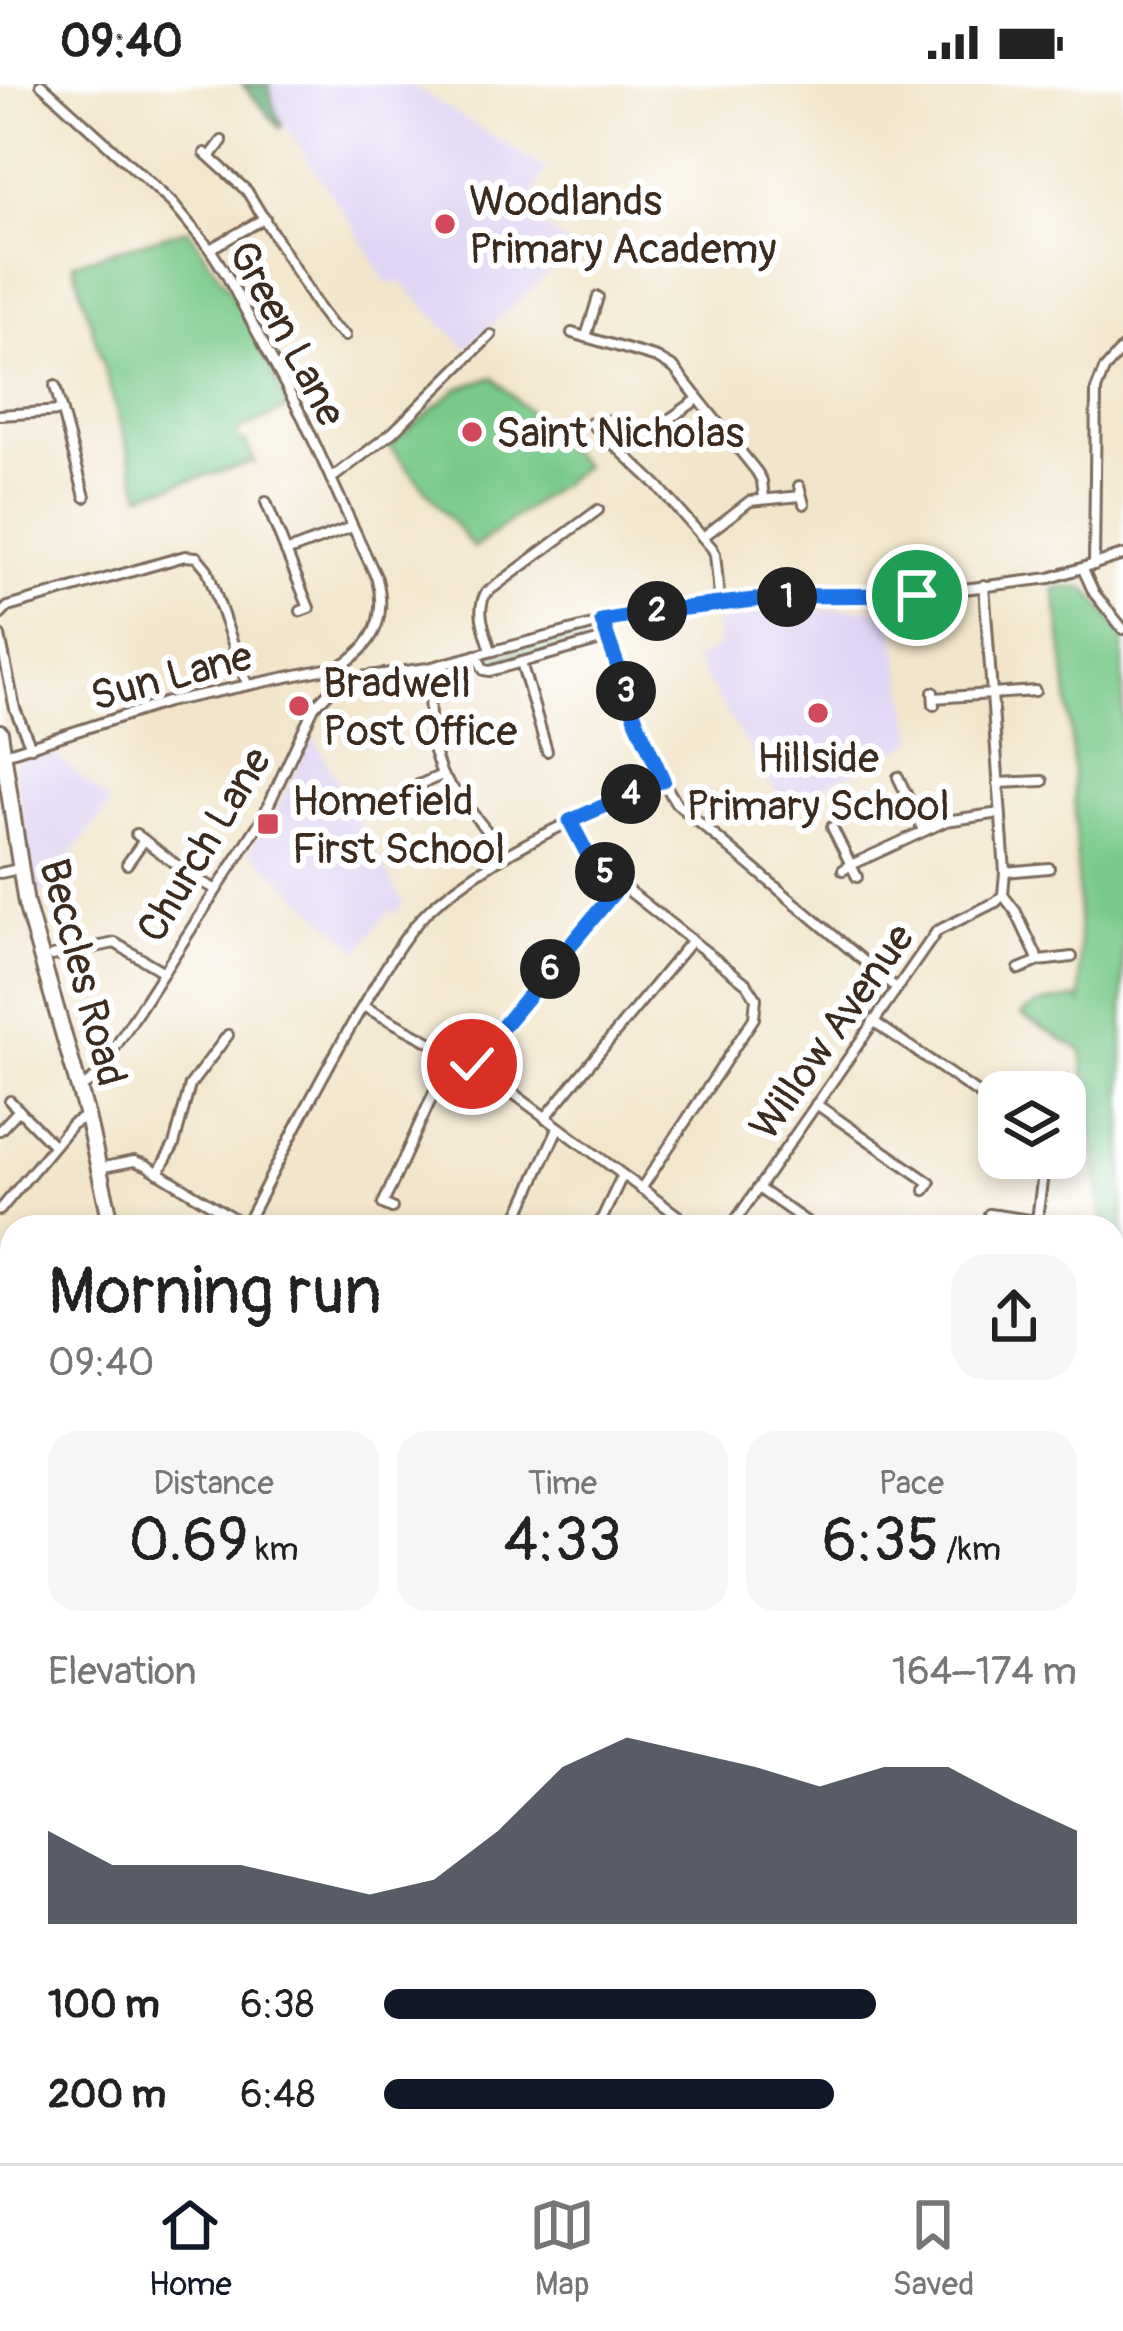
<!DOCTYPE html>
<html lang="en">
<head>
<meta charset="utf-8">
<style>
	:root { --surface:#fff; --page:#f6f6f6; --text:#222; --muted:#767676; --line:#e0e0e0; --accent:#111827 }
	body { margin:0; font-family:Pangolin,sans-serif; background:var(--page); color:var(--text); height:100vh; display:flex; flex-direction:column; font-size:45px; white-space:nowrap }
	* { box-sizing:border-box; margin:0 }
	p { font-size:39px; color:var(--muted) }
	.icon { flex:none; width:66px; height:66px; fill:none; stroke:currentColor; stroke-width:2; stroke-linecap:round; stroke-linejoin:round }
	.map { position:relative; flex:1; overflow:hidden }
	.sheet { position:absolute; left:0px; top:1131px; width:1125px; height:948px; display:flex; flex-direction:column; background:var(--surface); border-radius:36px 36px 0 0; box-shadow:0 6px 18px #0003 }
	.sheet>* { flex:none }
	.controls { position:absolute; left:978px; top:987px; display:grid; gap:24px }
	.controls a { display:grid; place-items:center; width:108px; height:108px; border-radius:24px; background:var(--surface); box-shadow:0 6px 18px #0003; font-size:60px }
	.pin { position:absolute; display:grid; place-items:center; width:102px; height:102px; color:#fff; margin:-51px; border:6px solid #fff; border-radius:50%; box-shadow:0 3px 12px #0007 }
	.km { position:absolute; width:60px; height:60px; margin:-30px; border-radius:50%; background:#222; color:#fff; font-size:33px; line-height:60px; text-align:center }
	.round { display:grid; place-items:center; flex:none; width:126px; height:126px; border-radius:36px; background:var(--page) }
	.overview { display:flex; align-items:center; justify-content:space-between; height:204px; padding:0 48px }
	h1 { font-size:66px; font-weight:600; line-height:90px }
	.stats { display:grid; grid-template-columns:repeat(3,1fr); gap:18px; height:204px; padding:12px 48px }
	.stats div { display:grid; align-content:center; border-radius:30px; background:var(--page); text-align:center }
	.stats b { font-size:60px; font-weight:600 }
	.stats small { font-size:33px; font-weight:400 }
	.stats p { font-size:33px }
	.chart { height:336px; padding:24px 48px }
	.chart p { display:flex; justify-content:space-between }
	.chart svg { width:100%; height:216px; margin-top:12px; fill:var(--accent); opacity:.7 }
	ul { padding:0 48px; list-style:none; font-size:39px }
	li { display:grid; grid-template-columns:192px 144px 1fr; align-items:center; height:90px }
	li i { height:30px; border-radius:15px; background:var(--accent) }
	.status { display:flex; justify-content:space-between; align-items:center; height:84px; padding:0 60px; background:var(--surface); direction:ltr }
	.status svg { height:33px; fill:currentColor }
	.tabs { display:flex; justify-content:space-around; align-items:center; height:168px; border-top:3px solid var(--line); background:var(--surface); font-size:33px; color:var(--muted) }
	.tabs a { display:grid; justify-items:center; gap:6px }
	.tabs .active { color:var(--accent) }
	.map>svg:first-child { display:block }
	.built { fill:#e0d4f4 }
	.green { fill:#78c98a; stroke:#5a7a54; stroke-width:3 }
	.forest { fill:#62ad76; stroke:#4e6c4a; stroke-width:3 }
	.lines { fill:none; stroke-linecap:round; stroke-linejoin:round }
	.street-casing { stroke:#7b6b5b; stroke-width:14 }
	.secondary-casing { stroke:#7b6b5b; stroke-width:16 }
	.highway-casing { stroke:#7b6b5b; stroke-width:20 }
	.street { stroke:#fff; stroke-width:8 }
	.secondary { stroke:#fff; stroke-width:10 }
	.highway { stroke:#fff; stroke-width:14 }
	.route-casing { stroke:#fff; stroke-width:24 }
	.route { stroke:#1a73e8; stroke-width:15 }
	.poi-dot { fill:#d1495b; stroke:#fff; stroke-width:4.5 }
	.labels { text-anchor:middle; stroke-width:12; stroke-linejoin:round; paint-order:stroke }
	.poi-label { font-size:42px; fill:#3b2a1e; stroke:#fff; text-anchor:start }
	.street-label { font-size:42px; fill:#3b2a1e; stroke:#fff }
</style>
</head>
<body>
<div class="status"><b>09:40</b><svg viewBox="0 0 49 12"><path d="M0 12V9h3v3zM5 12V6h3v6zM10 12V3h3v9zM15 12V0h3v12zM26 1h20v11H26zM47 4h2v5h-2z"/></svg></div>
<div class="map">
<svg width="1123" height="2079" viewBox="0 0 1123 2079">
	<rect width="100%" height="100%" fill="#fff"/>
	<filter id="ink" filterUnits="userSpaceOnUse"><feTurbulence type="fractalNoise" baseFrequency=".00833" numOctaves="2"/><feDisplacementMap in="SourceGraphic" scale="24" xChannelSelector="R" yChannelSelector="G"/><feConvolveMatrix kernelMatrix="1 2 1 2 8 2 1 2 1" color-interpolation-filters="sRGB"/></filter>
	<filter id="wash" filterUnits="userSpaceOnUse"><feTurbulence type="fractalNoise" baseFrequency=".004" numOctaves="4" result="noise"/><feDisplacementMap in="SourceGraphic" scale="48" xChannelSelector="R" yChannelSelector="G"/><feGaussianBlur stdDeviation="2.7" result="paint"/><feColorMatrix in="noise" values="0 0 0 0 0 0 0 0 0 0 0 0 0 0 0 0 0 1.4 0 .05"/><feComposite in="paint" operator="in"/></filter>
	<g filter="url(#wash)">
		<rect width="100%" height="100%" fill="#f2e5cb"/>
		<g class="built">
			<polygon points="270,0 409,0 546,85 524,129 572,163 539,199 466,264 402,199 386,199 359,152 263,9"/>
			<polygon points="890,524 915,657 785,722 694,576 718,563 716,533 795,527"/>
			<polygon points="312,650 404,820 394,830 389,826 360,867 249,766 268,740 292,696"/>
			<polygon points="49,665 111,720 36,817 14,684 17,676"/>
		</g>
		<g class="green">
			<polygon points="188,145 240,222 289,324 236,348 240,359 245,357 255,378 141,410 73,179"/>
			<polygon points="493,293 584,382 474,464 389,362 457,305"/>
			<path d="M1054,504H1086L1123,550V1272L1113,1203V1143H1103L1082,967L1021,931C1037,917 1057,916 1078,915L1081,919C1076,781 1077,640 1054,504Z"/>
			<polygon points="587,547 601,550 492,581 486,580 489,574"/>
			<polygon points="0,1390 12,1418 12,1522 3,1515 0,1515"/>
			<polygon points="148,2067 222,2067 237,2077 166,2079"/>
			<polygon points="232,2067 357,2067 358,2079 249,2079"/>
			<polygon points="536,2067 755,2067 748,2079 529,2079"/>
			<polygon points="787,2067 882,2067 875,2079 807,2079"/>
		</g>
		<polygon class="forest" points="242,0 269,0 273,20 282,42 280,44"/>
	</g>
	<g filter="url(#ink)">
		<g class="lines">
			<defs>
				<g id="street">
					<polyline points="205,69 247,107 319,225 331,241 345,252"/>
					<polyline points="210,73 222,57"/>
					<polyline points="210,165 265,134"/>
					<polyline points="572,249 657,274 674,284 757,388 762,397 764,414"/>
					<polyline points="586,253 598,213"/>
					<polyline points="55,302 85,413"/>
					<polyline points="0,331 61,327"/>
					<polyline points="591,339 657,401 712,464 715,470 720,520"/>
					<polyline points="601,348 611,336"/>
					<polyline points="623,368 698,315"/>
					<polyline points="331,395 393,348 491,251"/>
					<polyline points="799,402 804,420"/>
					<polyline points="266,418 309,524 301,527"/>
					<polyline points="703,453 750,417 801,412"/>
					<polyline points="286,468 352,443"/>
					<polyline points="1094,481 1096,306 1104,286 1123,264"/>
					<polyline points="1083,485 1094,509 1123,545"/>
					<polyline points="984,501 1005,788 1003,811 1016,828 1039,877"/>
					<polyline points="0,531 8,523 185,472 197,473 207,485 247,600"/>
					<path d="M602,537C624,598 641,663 676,719L896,904"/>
					<polyline points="0,552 15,625 31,663"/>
					<path d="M491,567C486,548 475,527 486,509L598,426"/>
					<polyline points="476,571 484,586 490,587 608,554"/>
					<polyline points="521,578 547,667"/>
					<polyline points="428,584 431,659 442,691 505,770"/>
					<polyline points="933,608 934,621"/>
					<polyline points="934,614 1035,607"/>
					<path d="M5,670L167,618L340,582C374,562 387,533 377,495L303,334L226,190L210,165L172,119L41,0"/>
					<polyline points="898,693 923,746"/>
					<polyline points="998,699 1043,697"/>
					<polyline points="414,703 442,691"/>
					<polyline points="570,737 591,777 747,900 756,914 754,934 641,1105"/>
					<polyline points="832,743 851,781 946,737 1000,729"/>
					<polyline points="136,750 191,792 215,805"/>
					<polyline points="127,780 144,756"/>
					<polyline points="843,786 851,781 857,793"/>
					<polyline points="1005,788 1049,784"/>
					<polyline points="0,789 19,785"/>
					<polyline points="52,872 115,859 162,887"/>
					<polyline points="1019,885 1039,877 1072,873"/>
					<polyline points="363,922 482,986 693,1143"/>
					<polyline points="873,937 999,1024"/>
					<polyline points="472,980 621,800"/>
					<polyline points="81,1004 96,993 262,735 314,623 334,603 354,594 428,584 631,531 789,512 917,511 1050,494 1123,471"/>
					<polyline points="1060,1008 1067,997"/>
					<polyline points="10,1017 53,1061"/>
					<polyline points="816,1020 930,1099 925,1106"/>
					<polyline points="545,1034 692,856"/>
					<polyline points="0,1046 19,1026"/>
					<polyline points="99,1084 134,1077 146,1081 246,1142"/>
					<polyline points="158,1089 174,1061 190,1001 228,951"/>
					<polyline points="758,1104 814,1143"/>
					<polyline points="392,1124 383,1120 452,969"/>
					<polyline points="0,1126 72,1040 86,1032"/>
					<polyline points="989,1130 1078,1143"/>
					<polyline points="1037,1136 1045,1074"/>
					<path d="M245,1142C285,1066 322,989 367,915C388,881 406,845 437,819C504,763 584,731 663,696"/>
					<polyline points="513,1143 558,1044"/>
					<polyline points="598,1143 622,1092"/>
					<polyline points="731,1143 937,847 996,818 1003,811"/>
					<polyline points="996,1143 997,1131"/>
					<polyline points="0,1304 12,1314"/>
					<polyline points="1113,1444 1123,1450"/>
					<polyline points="1113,1579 1123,1580"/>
					<polyline points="0,1584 12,1594"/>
					<polyline points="1113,1678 1123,1674"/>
					<polyline points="0,1747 12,1757"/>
					<polyline points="1113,1840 1123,1846"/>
					<polyline points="0,1900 12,1909"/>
					<polyline points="1113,1911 1123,1901"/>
					<polyline points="135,2067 153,2079"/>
					<polyline points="979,2067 993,2076"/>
					<polyline points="1102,2067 1112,2079"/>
					<polyline points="86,2079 94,2067"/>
				</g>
				<polyline id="secondary" points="0,1950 12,1930"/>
				<g id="highway">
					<polyline points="0,648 26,820 87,1032 112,1143"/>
					<polyline points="369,2067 370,2079"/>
				</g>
			</defs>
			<use href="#street" class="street-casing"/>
			<use href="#secondary" class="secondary-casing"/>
			<use href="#highway" class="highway-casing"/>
			<use href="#street" class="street"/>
			<use href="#secondary" class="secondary"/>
			<use href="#highway" class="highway"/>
		</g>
	</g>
	<g class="lines" filter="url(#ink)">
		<defs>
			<polyline id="route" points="472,980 621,800 591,777 570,737 663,696 637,638 602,537 659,527 789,512 917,511"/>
		</defs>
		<use href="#route" class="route-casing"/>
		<use href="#route" class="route"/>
	</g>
	<g class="poi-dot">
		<circle cx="445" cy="140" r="12"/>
		<circle cx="472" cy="348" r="12"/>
		<circle cx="299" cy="622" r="12"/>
		<circle cx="818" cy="629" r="12"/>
		<rect x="256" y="728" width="24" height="24" rx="6"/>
	</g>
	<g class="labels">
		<g class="poi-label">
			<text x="469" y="131">Woodlands<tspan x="469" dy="48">Primary Academy</tspan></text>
			<text x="496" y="363">Saint Nicholas</text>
			<text x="323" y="613">Bradwell<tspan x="323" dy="48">Post Office</tspan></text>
			<text x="818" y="688" text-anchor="middle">Hillside<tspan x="818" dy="48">Primary School</tspan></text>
			<text x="292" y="731">Homefield<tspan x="292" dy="48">First School</tspan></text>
		</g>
		<g class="street-label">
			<text transform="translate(288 249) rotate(62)" y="15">Green Lane</text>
			<text transform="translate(171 591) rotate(-15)" y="15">Sun Lane</text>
			<text transform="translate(203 760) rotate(-59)" y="15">Church Lane</text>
			<text transform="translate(84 888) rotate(75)" y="15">Beccles Road</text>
			<text transform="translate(831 947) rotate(-55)" y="15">Willow Avenue</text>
		</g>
	</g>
</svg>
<div class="controls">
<a><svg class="icon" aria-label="layers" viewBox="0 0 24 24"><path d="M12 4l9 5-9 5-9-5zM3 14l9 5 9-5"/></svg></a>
</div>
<div class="pin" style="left:917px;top:511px;background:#1e9e55"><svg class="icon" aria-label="arrive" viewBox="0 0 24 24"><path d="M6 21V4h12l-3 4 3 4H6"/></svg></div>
<div class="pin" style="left:472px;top:980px;background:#d93025"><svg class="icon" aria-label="check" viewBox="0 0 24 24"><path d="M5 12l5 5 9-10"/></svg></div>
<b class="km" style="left:787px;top:513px">1</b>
<b class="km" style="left:657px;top:527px">2</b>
<b class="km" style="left:626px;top:607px">3</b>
<b class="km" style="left:631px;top:710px">4</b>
<b class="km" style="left:605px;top:788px">5</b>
<b class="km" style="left:550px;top:885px">6</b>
<section class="sheet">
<div class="overview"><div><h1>Morning run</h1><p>09:40</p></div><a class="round"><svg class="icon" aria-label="share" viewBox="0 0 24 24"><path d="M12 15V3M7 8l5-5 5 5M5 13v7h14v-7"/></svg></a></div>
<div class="stats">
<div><p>Distance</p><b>0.69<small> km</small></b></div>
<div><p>Time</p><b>4:33</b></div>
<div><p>Pace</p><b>6:35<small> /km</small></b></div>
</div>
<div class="chart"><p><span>Elevation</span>164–174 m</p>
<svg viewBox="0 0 160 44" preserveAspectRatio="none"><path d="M0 44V25L10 32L20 32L30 32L40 35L50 38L60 35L70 25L80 12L90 6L100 9L110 12L120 16L130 12L140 12L150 19L160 25V44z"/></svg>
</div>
<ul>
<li><b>100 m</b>6:38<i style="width:71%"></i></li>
<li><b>200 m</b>6:48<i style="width:65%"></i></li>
</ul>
</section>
</div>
<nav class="tabs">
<a class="active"><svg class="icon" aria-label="home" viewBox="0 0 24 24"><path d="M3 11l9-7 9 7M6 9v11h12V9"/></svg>Home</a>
<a><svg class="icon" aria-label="map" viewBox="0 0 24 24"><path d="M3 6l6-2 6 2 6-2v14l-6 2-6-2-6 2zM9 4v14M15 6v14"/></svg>Map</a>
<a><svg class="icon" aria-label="saved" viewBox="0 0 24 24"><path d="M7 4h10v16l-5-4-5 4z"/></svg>Saved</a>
</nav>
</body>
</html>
